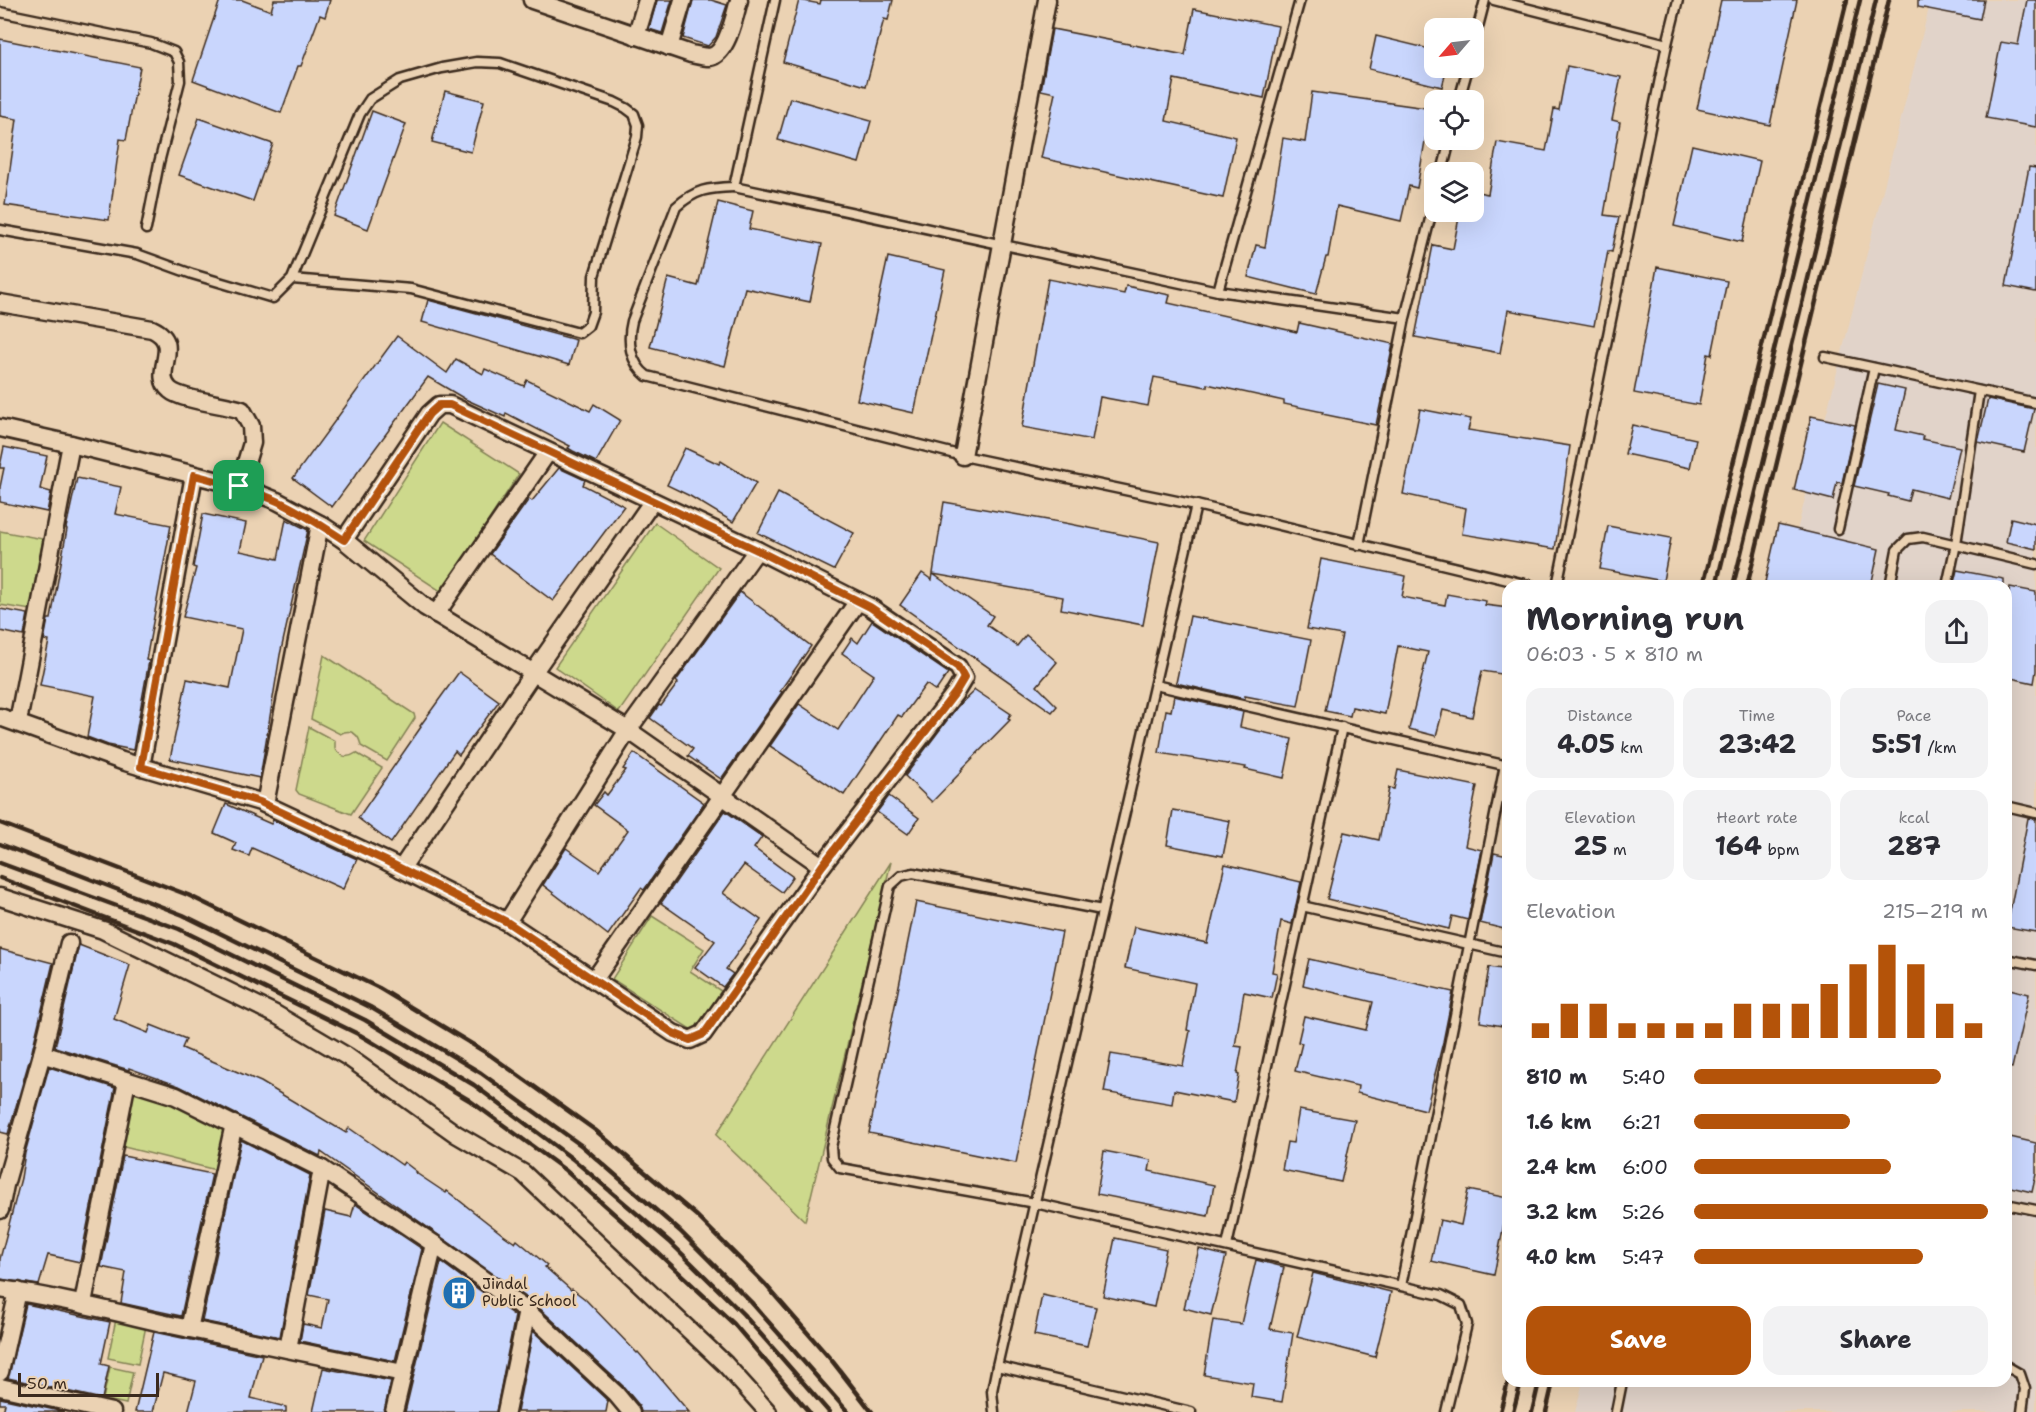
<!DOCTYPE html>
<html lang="en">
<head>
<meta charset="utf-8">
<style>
	:root { --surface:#fff; --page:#f2f2f3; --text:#2b2b33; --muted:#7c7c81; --accent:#b45309 }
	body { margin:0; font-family:"Shantell Sans",sans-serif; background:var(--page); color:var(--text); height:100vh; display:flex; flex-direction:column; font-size:22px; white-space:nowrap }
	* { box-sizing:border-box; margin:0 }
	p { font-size:20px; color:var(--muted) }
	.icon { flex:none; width:33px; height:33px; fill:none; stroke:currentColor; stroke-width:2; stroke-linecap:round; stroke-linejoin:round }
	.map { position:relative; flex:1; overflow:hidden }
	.drawer { position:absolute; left:1502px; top:580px; width:510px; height:807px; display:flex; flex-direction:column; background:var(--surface); border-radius:18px; box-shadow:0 6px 24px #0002 }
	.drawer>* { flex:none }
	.needle { width:39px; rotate:242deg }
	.tools { position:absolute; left:1424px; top:18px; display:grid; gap:12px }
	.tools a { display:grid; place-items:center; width:60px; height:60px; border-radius:12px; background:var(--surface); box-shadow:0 6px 24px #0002; font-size:30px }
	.scale { position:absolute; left:18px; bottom:15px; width:141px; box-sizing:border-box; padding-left:6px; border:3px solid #3b2a1e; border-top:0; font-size:16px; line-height:21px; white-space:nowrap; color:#3b2a1e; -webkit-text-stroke:4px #ebd2b3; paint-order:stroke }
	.pin { position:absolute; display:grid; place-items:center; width:51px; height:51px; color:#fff; margin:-26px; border-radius:12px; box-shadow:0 3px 9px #0006 }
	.round { display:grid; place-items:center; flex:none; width:63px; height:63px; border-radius:18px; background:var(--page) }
	.head { display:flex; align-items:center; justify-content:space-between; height:102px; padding:0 24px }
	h1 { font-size:33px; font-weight:700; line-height:45px }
	.metrics { display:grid; grid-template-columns:repeat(3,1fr); gap:9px; height:102px; padding:6px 24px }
	.metrics div { display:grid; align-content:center; border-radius:15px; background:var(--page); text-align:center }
	.metrics b { font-size:26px; font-weight:700 }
	.metrics small { font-size:16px; font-weight:400 }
	.metrics p { font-size:16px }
	.chart { height:168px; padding:12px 24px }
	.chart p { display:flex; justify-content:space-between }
	.chart svg { width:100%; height:108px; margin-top:6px; stroke:var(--accent); stroke-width:6 }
	.action { display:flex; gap:12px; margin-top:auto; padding:12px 24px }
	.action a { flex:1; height:69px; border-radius:18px; background:var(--accent); color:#fff; font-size:24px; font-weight:700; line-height:69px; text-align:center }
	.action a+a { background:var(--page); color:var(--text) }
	ul { padding:0 24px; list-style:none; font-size:20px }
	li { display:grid; grid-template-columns:96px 72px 1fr; align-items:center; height:45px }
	li i { height:15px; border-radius:8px; background:var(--accent) }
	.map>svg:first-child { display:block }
	.built { fill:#e1d3c9 }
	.green { fill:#cdd98c; stroke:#848255; stroke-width:1.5 }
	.building { fill:#c9d6fd; stroke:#3b2a1e; stroke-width:1.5 }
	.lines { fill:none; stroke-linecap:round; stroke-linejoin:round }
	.lane-casing { stroke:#3b2a1e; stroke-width:13 }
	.street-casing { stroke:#3b2a1e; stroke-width:21 }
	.lane { stroke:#ebd2b3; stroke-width:8 }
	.street { stroke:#ebd2b3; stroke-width:16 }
	.rail { stroke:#3b2a1e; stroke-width:4.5 }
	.route-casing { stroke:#fff; stroke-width:12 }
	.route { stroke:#b45309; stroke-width:8 }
	.labels { text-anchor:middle; stroke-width:5; stroke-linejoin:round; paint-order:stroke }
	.poi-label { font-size:15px; fill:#3b2a1e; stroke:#ebd2b3; text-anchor:start }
</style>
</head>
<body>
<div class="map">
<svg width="2036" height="1412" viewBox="0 0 2036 1412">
	<rect width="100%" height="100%" fill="#ebd2b3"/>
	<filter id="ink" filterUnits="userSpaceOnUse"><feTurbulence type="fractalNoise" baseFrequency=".0167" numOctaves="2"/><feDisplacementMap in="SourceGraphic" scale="12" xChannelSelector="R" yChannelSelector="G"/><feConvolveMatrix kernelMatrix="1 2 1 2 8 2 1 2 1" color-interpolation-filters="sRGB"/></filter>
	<g filter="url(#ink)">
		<polygon class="built" points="1931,0 2036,0 2036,1412 1575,1412 1583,1382 2006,1382 2006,586 1783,586"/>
		<g class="green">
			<polygon points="440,423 519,474 442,592 364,541"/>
			<polygon points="655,523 719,568 619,712 555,667"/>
			<polygon points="0,531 43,539 31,610 0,605"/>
			<path d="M324,655L414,714L415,718L387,761L361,746C359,734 351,728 340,734L311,719Z"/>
			<path d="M309,727L335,741V748C340,757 347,759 356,753L382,768L351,814L299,794L296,790Z"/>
			<polygon points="891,862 805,1221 716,1135"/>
			<polygon points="652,916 704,949 690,971 721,991 695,1032 612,979"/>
			<polygon points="134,1087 227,1128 216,1170 120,1146"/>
			<polygon points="116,1319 146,1326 138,1364 108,1358"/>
			<polygon points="110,1367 133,1372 126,1404 103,1399"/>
		</g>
		<g class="building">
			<polygon points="220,0 242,0 271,11 274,0 330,0 325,17 320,15 301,66 298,66 281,113 193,80"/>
			<polygon points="657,0 672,0 662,33 649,29"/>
			<polygon points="693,0 711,0 727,5 716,37 708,46 683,38"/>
			<polygon points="799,0 820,4 821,0 893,0 888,20 884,19 866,86 783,62"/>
			<polygon points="1721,0 1797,0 1770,125 1697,109"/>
			<polygon points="1918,0 1984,0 1980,19 1918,7"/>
			<polygon points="2027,0 2036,0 2036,127 1986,118 2001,42 2018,45"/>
			<polygon points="1194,9 1278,26 1264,98 1174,79 1166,121 1236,137 1223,198 1041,158 1055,93 1041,90 1052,29 1185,55"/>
			<polygon points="1376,36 1434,50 1434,68 1447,68 1442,87 1369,69"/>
			<polygon points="0,39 140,67 126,140 120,139 109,220 5,205 17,119 0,116"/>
			<polygon points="1567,66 1621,77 1612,120 1620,122 1604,215 1619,217 1612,252 1608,251 1594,326 1508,310 1500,353 1415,337 1433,245 1453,249 1460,212 1473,212 1473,191 1488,194 1497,142 1546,151 1554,109 1559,110"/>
			<polygon points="445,91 484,101 471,152 432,142"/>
			<polygon points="1312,92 1433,109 1430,135 1426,135 1417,188 1409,186 1401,221 1337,206 1328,257 1326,257 1316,294 1248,277 1256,245 1265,247 1283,138 1305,142"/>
			<polygon points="790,98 871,121 859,163 778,140"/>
			<polygon points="372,111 406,124 368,229 334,216"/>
			<polygon points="199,118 273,144 253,201 179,175"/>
			<polygon points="1692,145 1760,161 1742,242 1674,226"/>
			<polygon points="2029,167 2036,168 2036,292 2006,286"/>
			<polygon points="718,202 753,211 749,229 822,244 810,302 745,288 725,366 650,347 668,278 698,286"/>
			<polygon points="888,257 945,270 914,413 857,400"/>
			<polygon points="1657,267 1727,281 1712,355 1708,354 1699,405 1634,393"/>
			<polygon points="1048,279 1124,294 1126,286 1170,295 1168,303 1297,332 1299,323 1393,344 1376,425 1322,414 1323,412 1284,404 1284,401 1207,384 1207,387 1154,377 1148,406 1100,397 1092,440 1022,427"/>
			<polygon points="428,300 576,340 569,365 422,322"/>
			<polygon points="397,336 447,373 456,359 483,374 485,369 524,386 527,380 590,411 594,404 620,420 596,462 573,451 568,448 570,446 506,413 505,417 465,399 428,377 332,507 293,478"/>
			<polygon points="1878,384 1905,390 1896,430 1923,436 1922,439 1960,447 1948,498 1911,489 1908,501 1888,496 1889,494 1854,486"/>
			<polygon points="1988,399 2034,409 2024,452 1978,442"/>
			<polygon points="1420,409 1471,419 1468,430 1570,446 1555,549 1462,534 1466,508 1403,494"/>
			<polygon points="1811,416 1855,425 1842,483 1837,482 1833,500 1794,490"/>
			<polygon points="1632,425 1696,439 1690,468 1625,454"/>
			<polygon points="4,447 47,456 40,489 51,492 47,512 0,502 0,487 4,468 0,468 0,466"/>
			<polygon points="685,448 719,464 721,461 756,483 733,522 690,496 667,485"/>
			<polygon points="559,468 585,480 583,485 624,506 553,601 490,554 529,499 532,501"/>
			<polygon points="77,478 121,487 115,514 171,525 146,660 149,661 133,750 108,745 87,737 95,696 40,685 49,641 44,640 48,619 51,619 67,529 66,528"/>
			<polygon points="778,493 854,533 834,570 758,533"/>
			<polygon points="944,502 1065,523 1159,542 1143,625 1061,609 1063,597 933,574 993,616 987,625 1017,646 1026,635 1057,662 1037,686 1057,706 1052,712 900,605 922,573 932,580"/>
			<polygon points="203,514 246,523 240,551 278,559 286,519 308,530 280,655 260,778 170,759 187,679 230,688 242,629 183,617 196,568 193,567"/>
			<polygon points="2011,518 2036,524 2036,549 2006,542"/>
			<polygon points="1778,525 1879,549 1871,586 1783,586 1765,582"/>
			<polygon points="1608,526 1671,538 1663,581 1600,569"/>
			<polygon points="1321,559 1406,576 1402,597 1445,605 1447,594 1486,601 1485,605 1508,608 1508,675 1482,671 1472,717 1443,710 1436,736 1409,729 1428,652 1398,646 1385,714 1352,707 1350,716 1325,711 1342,635 1307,629"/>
			<polygon points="1957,570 2004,579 2004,586 1953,586"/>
			<polygon points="2010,587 2036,592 2036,671 2034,683 2006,677 2006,609"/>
			<polygon points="740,592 811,646 780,691 782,692 721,779 688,756 693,749 650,718 659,705 661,706 678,683 676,681"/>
			<polygon points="0,609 28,614 24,636 0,631"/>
			<polygon points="1190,616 1311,640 1298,706 1245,696 1245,699 1176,683"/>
			<polygon points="872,621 948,673 936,691 926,684 902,717 898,715 844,795 770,746 799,704 838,730 874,675 842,653 852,638 858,643"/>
			<polygon points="459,672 499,701 459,755 455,751 391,843 358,818 421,727 420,726"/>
			<polygon points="975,690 1011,714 1008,718 1010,720 961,770 962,771 932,802 905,776 957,707"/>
			<polygon points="1174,696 1243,712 1240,727 1292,739 1284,778 1245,769 1246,767 1159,753 1166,710 1171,711"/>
			<polygon points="634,753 704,803 644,890 641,888 608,935 543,885 566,848 599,871 628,830 594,805 604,792 607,795 626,770 623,769"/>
			<polygon points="1398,770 1477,786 1465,846 1482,850 1468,920 1452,916 1449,929 1327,899 1344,832 1379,840 1389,788 1394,789"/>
			<polygon points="889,796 919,818 908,834 877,812"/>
			<polygon points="226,804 271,824 273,820 357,859 343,889 252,848 249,856 233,850 236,843 214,833"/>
			<polygon points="1173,810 1230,821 1223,856 1167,845"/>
			<polygon points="725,811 762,837 754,848 793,877 782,892 744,865 723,893 761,920 726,969 733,974 723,987 695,967 715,941 661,903"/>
			<polygon points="2028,818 2036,819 2036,932 2007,927"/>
			<polygon points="1494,853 1508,856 1508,915 1504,929 1480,923"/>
			<polygon points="1225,864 1301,882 1292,924 1281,921 1272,972 1277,973 1272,998 1244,992 1235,1046 1242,1047 1237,1074 1239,1075 1234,1102 1174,1090 1172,1104 1104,1092 1111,1054 1183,1066 1190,1031 1187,1030 1195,983 1125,968 1134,927 1207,943"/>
			<polygon points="916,902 1062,932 1016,1163 869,1133"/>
			<polygon points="79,945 130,965 114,1019 148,1033 151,1025 186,1039 182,1048 261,1082 346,1133 349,1128 402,1165 404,1162 417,1172 416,1173 446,1193 447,1191 502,1234 515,1243 517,1240 547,1265 545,1267 571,1290 572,1289 585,1299 637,1353 638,1352 689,1412 641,1412 639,1405 623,1386 533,1302 321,1152 320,1156 179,1086 129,1068 129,1070 55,1047"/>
			<polygon points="0,949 53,963 32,1051 8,1134 0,1132"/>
			<polygon points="1309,959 1453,992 1443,1042 1426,1110 1357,1093 1358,1086 1295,1071 1302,1043 1298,1042 1304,1016 1366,1030 1373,1002 1303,985"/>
			<polygon points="1489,967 1508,970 1508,1027 1480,1022"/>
			<polygon points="2006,988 2029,994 2012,1068 2006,1067"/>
			<polygon points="49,1067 115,1088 80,1262 48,1255 39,1285 0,1279 0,1259 21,1178 25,1153"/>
			<polygon points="1299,1110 1355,1120 1341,1182 1282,1170 1287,1142 1293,1143"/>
			<polygon points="2006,1136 2036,1143 2036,1174 2032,1192 2006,1186"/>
			<polygon points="241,1140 310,1175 280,1337 202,1321"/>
			<polygon points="1104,1151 1151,1160 1149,1171 1214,1185 1208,1216 1097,1194"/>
			<polygon points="123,1156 212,1174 181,1316 121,1303 126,1272 101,1267"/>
			<polygon points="1468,1190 1508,1198 1502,1234 1494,1275 1431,1261 1440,1220 1461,1225"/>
			<polygon points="355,1204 422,1249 395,1361 300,1341 303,1324 322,1328 328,1299 309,1295 325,1211 351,1217"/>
			<polygon points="1115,1238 1166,1249 1154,1307 1103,1296"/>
			<polygon points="1199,1249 1226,1256 1211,1315 1184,1308"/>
			<polygon points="1256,1260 1284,1267 1270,1329 1293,1333 1282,1402 1251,1397 1253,1383 1204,1375 1213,1320 1241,1324"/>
			<polygon points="441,1262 515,1316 496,1412 405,1412"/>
			<polygon points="1313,1273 1391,1292 1375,1357 1297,1337"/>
			<polygon points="1042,1295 1096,1307 1087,1346 1034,1335"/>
			<polygon points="26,1304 110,1322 101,1364 109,1366 102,1399 8,1378"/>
			<polygon points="533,1331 608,1401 606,1412 517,1412"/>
			<polygon points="154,1332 262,1355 251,1398 286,1407 286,1412 188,1412 196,1381 163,1373 153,1412 135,1412"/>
			<polygon points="323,1368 391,1381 384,1412 313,1412"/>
			<polygon points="0,1398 64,1412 3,1412 5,1404 0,1404"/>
		</g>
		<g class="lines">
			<defs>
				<g id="lane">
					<path d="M775,0L734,187C708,188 696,189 676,207L632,321C627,341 630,363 647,376L963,456L1196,505L1533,586"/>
					<polyline points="1494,0 1667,44"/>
					<polyline points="0,12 151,43 174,52 179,62 180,81 159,163 146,229"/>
					<polyline points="1473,46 1485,0"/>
					<polyline points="1459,100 1468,68"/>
					<polyline points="1442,172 1450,140"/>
					<polyline points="734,187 1218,291 1405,318"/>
					<polyline points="0,230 137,254 192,274 273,298 292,279 411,289 579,333 588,326 593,312 594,276 637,137 638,125 634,114 626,108 614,102 500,63 477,62 442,68 400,80 370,99 360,114 292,279"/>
					<polyline points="1218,291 1300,0"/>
					<polyline points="1825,357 2036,403"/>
					<polyline points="1838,529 1874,368"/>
					<polyline points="1359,545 1405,318 1434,203"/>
					<polyline points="1557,586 1667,44 1678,0"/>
					<polyline points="1890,586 1897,550 1908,539 1923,537 2036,564"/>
					<polyline points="1947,586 1956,544 1979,391"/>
					<polyline points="1155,685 1508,766"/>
					<polyline points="2006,806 2036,813"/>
					<polyline points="1302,906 1508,953"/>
					<polyline points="1102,910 913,873 901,876 890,886 831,1147 832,1158 840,1168 1035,1203 1441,1295 1461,1305 1467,1324 1446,1412"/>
					<polyline points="2006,959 2036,965"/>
					<polyline points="2006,1204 2036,1210"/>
					<polyline points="1227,1246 1342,727"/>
					<polyline points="1401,1286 1505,765"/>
					<polyline points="997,1366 1191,1412"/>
					<polyline points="2006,1366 2020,1374 2025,1389 2022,1412"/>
					<polyline points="994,1412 992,1391 997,1366 1196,505"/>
					<polyline points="1616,1412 1622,1382"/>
				</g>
				<g id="street">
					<path d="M532,0L691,54C696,55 704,57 710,57C727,54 735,15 739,0"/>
					<polyline points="636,36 647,0"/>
					<polyline points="669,47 683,0"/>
					<path d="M0,303L152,329C185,344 150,373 170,390C181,400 225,404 242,410L251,426L252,443L239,486"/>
					<polyline points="0,428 71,444 239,486 277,501 320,524 344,540 425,607 628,730 822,866"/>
					<polyline points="963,456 1047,0"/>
					<polyline points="436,614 548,452"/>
					<polyline points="0,717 122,761 260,802 386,861 507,922 673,1033 690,1040 703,1034 822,866 955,693 964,678 958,667 870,607 757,550 450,405 439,405 429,414 344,540"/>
					<polyline points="18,722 71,444"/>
					<polyline points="141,767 194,475"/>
					<polyline points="265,804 320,524"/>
					<polyline points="401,869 533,673 652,502"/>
					<polyline points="0,897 103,930 275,1014 348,1057 456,1134 523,1173 725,1364 768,1412"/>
					<polyline points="507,922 628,730 757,550"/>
					<polyline points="594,980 858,601"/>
					<polyline points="42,1054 176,1096 322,1169 434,1244 527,1311 616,1394 631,1412"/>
					<polyline points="0,1210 5,1185 42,1054 69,943"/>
					<path d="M0,1289C56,1297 110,1311 166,1324C245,1341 324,1357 403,1373"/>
					<polyline points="83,1303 127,1081"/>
					<polyline points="189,1329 234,1124"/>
					<polyline points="288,1349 322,1169"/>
					<polyline points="0,1372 18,1291"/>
					<polyline points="0,1387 112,1412"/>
					<polyline points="394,1412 434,1244"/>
					<polyline points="506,1412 527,1311"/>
				</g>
			</defs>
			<use href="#lane" class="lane-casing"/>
			<use href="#street" class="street-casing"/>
			<use href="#lane" class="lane"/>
			<use href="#street" class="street"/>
			<g class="rail">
				<polyline points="1703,586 1847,0"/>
				<polyline points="1716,586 1860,0"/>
				<polyline points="1733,586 1876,0"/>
				<polyline points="1747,586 1889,0"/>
				<polyline points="0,823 188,895 379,988 490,1055 595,1130 697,1216 764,1283 833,1362 872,1412"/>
				<polyline points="0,844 183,915 370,1007 481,1073 582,1146 680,1231 751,1302 848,1412"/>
				<polyline points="0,863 179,929 365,1020 474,1085 574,1160 670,1242 743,1314 829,1412"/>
				<polyline points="0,878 174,944 360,1035 469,1100 565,1170 658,1253 734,1324 809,1412"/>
				<polyline points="1500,1412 1508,1382"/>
				<polyline points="1513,1412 1521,1382"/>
				<polyline points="1532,1412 1539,1382"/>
				<polyline points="1546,1412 1553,1382"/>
			</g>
		</g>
	</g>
	<g class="lines" filter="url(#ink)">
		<defs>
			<path id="route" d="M439,405H450L757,550L870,607L958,667L964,678L955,693L822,866L704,1034L690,1040L673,1033L507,922L386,861L260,802L141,767L194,475C221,482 248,489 275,500C299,510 322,526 344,540L429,414Z"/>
		</defs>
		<use href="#route" class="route-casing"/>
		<use href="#route" class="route"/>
	</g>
	<defs>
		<symbol id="building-disc" viewBox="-11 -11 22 22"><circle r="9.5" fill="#1f6fb2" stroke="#ebd2b3"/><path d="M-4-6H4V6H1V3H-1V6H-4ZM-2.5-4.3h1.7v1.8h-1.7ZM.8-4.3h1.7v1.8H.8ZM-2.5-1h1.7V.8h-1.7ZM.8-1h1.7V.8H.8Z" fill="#fff"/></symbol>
	</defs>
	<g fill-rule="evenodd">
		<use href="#building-disc" x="440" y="1274" width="38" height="38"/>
	</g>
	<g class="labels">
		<g class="poi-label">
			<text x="482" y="1289">Jindal<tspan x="482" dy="17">Public School</tspan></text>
		</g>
	</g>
</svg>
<div class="tools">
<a><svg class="needle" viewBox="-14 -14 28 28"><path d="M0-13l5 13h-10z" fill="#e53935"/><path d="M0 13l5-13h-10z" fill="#7c7c81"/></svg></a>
<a><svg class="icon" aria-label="locate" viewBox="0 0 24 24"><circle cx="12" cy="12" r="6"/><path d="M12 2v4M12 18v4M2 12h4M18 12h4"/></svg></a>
<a><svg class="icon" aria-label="layers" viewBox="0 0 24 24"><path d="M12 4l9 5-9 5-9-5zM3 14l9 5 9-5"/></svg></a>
</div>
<div class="scale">50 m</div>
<div class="pin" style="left:239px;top:486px;background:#1e9e55"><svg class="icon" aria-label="arrive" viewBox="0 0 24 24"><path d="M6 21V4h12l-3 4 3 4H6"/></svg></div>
<section class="drawer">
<div class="head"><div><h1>Morning run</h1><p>06:03 · 5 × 810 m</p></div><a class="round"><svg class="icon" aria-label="share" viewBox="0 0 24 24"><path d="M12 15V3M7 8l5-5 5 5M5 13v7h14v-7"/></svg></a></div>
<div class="metrics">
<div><p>Distance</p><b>4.05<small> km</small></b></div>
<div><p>Time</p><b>23:42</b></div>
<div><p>Pace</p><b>5:51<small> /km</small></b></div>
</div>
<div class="metrics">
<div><p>Elevation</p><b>25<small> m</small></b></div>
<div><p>Heart rate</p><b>164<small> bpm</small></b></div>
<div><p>kcal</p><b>287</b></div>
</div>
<div class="chart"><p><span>Elevation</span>215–219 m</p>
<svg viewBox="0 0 160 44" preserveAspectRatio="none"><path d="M5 44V38M15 44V30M25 44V30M35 44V38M45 44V38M55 44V38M65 44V38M75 44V30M85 44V30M95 44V30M105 44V22M115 44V14M125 44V6M135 44V14M145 44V30M155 44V38"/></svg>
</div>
<ul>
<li><b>810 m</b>5:40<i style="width:84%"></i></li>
<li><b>1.6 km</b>6:21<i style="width:53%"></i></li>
<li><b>2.4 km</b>6:00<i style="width:67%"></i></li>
<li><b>3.2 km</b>5:26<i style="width:100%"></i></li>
<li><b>4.0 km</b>5:47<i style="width:78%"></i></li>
</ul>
<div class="action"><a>Save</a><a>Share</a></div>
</section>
</div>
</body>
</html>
